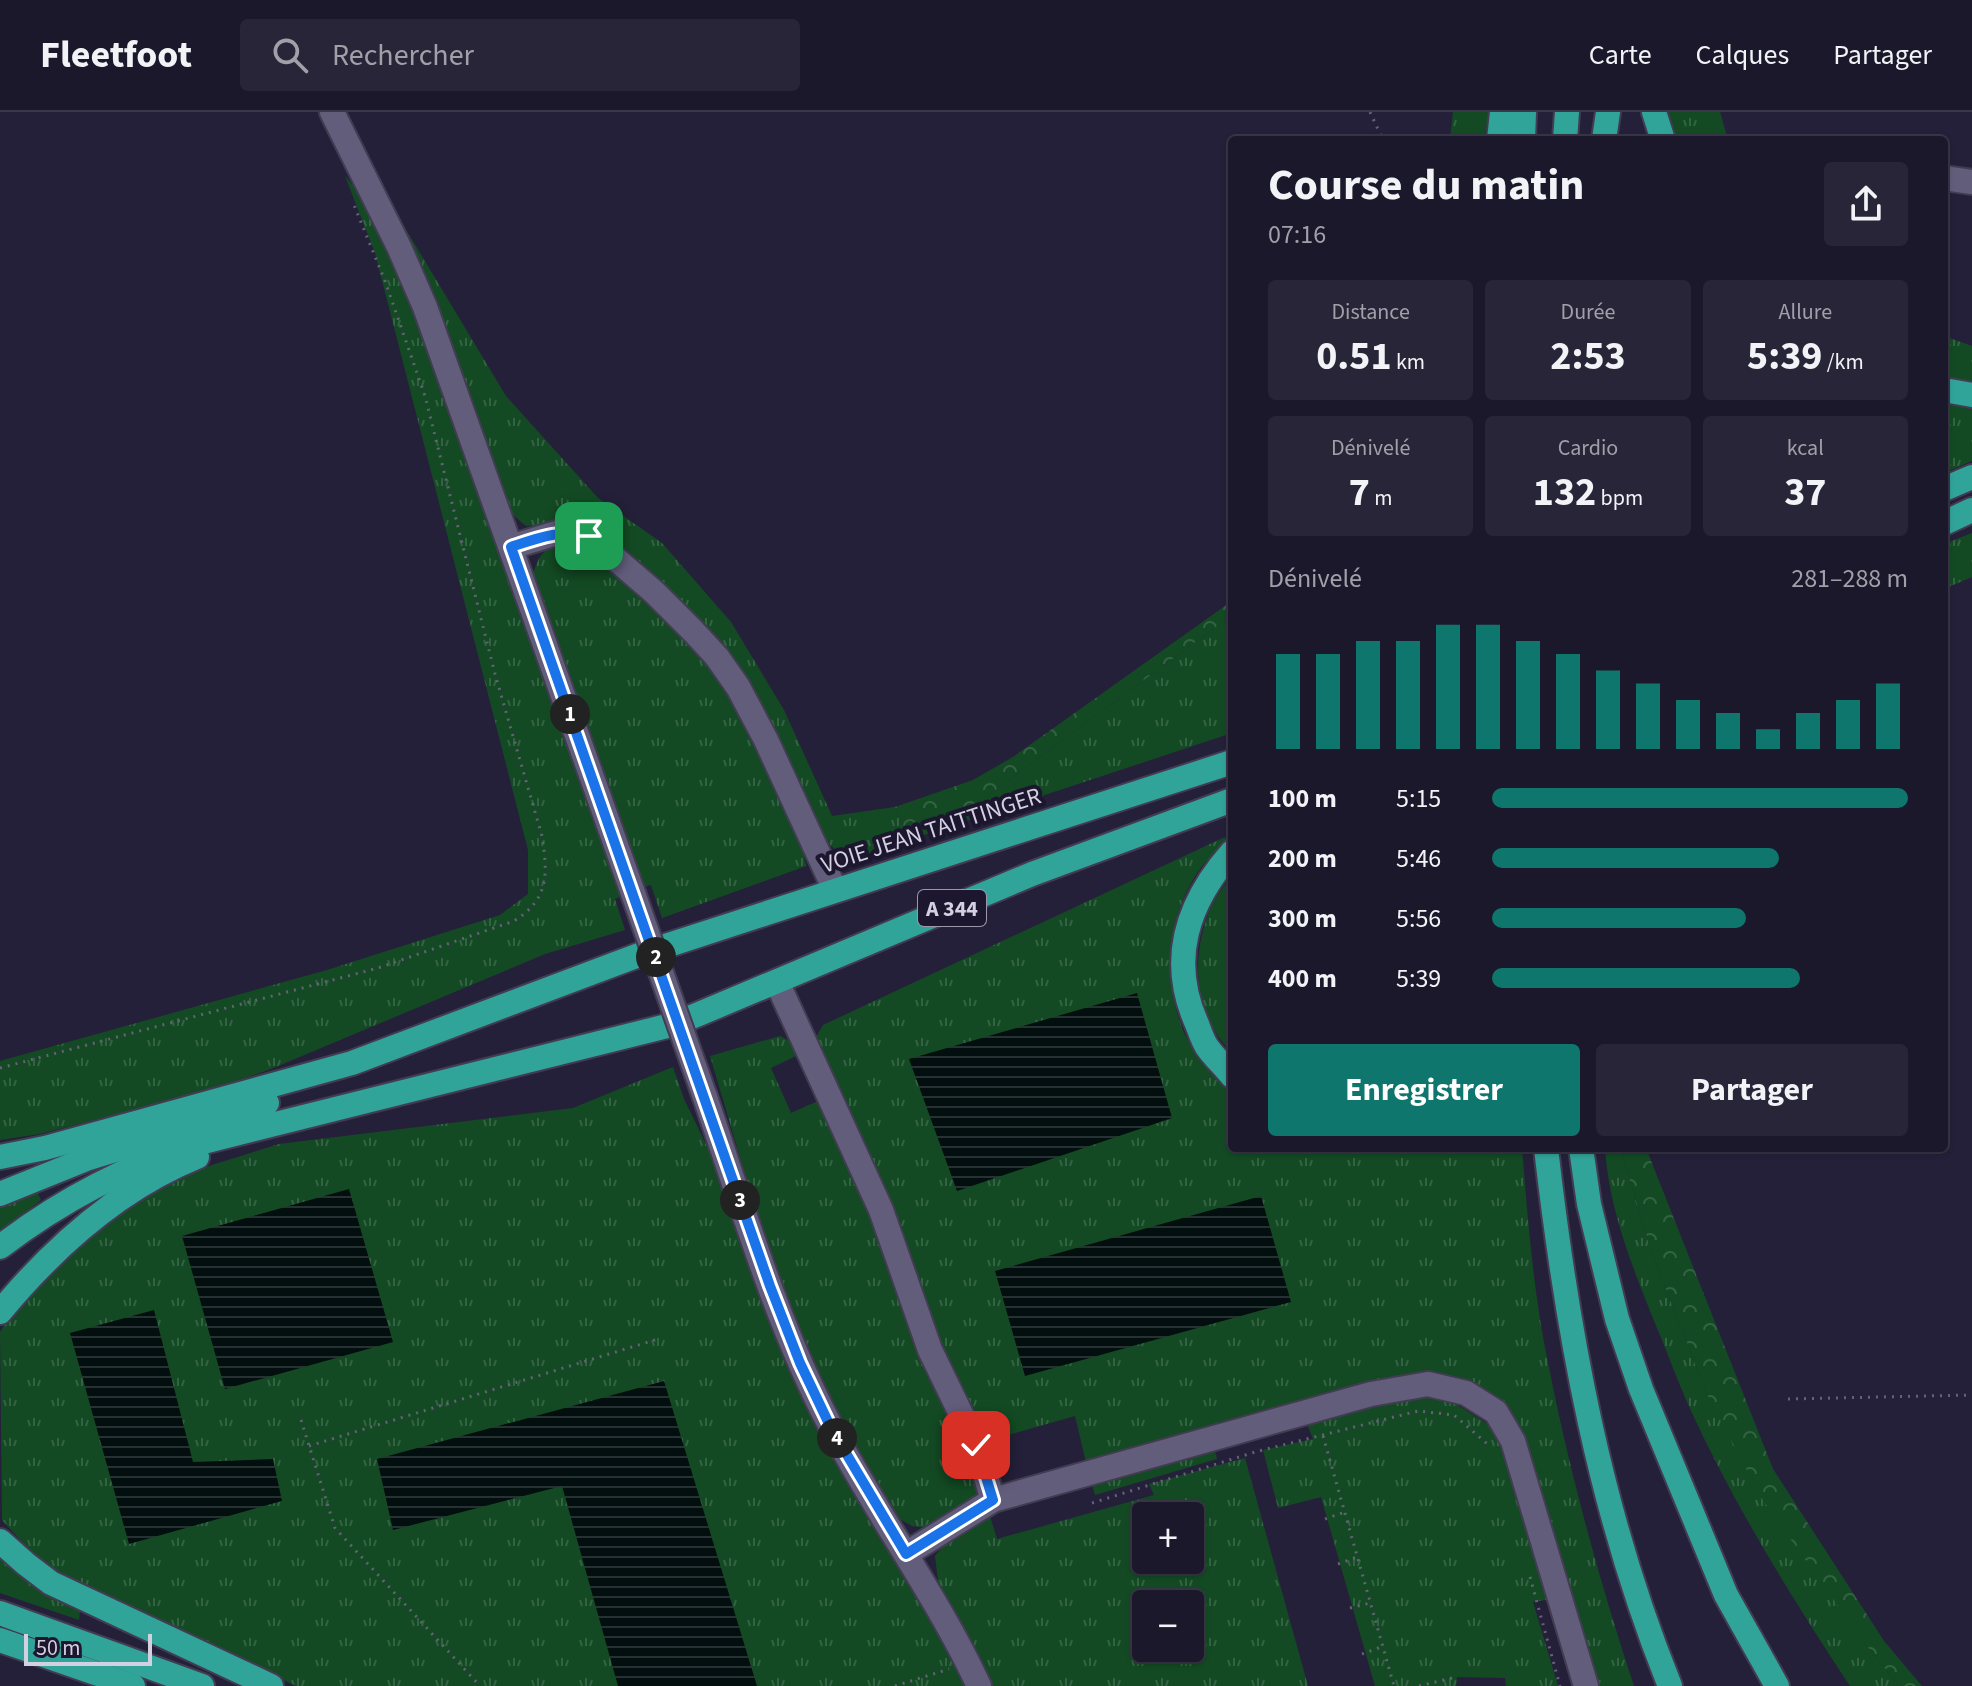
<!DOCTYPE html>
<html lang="fr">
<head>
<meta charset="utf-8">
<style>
	:root { --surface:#1c182c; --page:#292538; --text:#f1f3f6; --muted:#a0a0a9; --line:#3a3748; --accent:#0f766e }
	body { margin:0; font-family:"Source Sans 3",sans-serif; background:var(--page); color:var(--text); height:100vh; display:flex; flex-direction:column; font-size:30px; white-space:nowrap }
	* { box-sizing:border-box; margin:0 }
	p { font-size:26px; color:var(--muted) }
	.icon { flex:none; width:44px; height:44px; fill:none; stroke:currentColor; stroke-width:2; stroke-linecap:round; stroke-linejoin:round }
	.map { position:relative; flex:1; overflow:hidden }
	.details { position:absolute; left:1228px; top:24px; width:720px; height:1016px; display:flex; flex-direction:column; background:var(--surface); border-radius:8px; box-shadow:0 2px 6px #0004,0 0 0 2px var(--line) }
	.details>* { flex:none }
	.buttons { position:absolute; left:1132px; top:1390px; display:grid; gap:16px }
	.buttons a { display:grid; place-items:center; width:72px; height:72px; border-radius:8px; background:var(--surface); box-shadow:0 2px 6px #0004,0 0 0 2px var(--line); font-size:40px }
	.scale { position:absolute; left:24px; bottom:20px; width:128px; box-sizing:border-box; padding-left:8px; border:4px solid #d3d0e1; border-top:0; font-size:22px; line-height:28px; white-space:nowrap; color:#d3d0e1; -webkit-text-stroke:6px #1c162f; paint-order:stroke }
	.pin { position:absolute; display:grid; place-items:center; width:68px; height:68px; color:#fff; margin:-34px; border-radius:16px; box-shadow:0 4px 12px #0006 }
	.km { position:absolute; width:40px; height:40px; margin:-20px; border-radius:50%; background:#222; color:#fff; font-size:22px; line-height:40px; text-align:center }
	.round { display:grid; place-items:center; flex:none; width:84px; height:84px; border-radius:8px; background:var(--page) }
	.head { display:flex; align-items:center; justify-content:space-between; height:136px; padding:0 40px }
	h1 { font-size:44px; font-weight:700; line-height:60px }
	.figures { display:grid; grid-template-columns:repeat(3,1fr); gap:12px; height:136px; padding:8px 40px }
	.figures div { display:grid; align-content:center; border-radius:8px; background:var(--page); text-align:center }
	.figures b { font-size:40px; font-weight:700 }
	.figures small { font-size:22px; font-weight:400 }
	.figures p { font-size:22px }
	.chart { height:224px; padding:16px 40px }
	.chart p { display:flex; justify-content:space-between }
	.chart svg { width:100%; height:144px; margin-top:8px; stroke:var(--accent); stroke-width:6 }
	.action { display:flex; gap:16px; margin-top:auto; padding:16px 40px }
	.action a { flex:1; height:92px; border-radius:8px; background:var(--accent); color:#fff; font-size:32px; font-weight:700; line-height:92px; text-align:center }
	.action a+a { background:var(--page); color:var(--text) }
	ul { padding:0 40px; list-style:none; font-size:26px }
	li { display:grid; grid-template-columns:128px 96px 1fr; align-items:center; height:60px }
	li i { height:20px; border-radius:10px; background:var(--accent) }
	header { display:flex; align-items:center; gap:48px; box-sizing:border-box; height:112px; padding:0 40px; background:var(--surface); border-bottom:2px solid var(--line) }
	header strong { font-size:38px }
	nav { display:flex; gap:44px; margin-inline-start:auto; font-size:28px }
	.search { width:560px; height:72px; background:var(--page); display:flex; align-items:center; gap:20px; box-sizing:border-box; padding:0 28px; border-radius:8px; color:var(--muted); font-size:30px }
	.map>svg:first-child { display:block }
	.grass { fill:url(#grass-tufts); fill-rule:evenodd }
	.forest { fill:url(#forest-crowns) }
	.water { fill:url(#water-rules) }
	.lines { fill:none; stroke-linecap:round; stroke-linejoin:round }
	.minor-casing { stroke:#423c52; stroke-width:28 }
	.highway-casing { stroke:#423c52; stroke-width:28 }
	.path { stroke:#666178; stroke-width:3; stroke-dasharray:2 6; stroke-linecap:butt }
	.minor { stroke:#635d7c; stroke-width:24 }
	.highway { stroke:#31a49a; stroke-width:24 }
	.minor-bridge-casing { stroke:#423c52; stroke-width:28; stroke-linecap:butt }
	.minor-bridge { stroke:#635d7c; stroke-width:24 }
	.route-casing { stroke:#fff; stroke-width:16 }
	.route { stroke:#1a73e8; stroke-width:10 }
	.labels { text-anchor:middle; stroke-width:8; stroke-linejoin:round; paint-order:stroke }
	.shield { fill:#1c162f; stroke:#9c98ac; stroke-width:2 }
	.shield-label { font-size:22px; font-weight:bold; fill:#d3d0e1 }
	.street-label { font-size:24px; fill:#d3d0e1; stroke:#1c162f }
</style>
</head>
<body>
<header>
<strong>Fleetfoot</strong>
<div class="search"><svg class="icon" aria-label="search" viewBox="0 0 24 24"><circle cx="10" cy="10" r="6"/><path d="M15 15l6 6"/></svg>Rechercher</div>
<nav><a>Carte</a><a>Calques</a><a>Partager</a></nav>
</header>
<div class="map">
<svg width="1972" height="1574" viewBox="0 0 1972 1574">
	<defs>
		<pattern id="grass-tufts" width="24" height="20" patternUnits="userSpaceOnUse" patternTransform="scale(2)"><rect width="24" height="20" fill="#134a23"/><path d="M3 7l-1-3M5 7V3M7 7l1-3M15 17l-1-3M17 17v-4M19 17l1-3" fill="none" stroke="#346343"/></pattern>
		<pattern id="forest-crowns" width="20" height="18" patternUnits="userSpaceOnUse" patternTransform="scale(2)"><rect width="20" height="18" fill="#134a23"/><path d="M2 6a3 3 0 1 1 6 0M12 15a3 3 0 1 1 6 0" fill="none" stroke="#346343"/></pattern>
		<pattern id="water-rules" width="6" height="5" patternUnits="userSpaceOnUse" patternTransform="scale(2)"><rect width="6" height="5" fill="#030e0f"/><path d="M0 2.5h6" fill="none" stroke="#273032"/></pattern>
	</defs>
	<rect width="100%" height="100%" fill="#25203a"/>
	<g class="grass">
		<polygon points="1453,0 1489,0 1484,28 1450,28"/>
		<polygon points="1663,0 1720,0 1728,28 1672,28"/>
		<polygon points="345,64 369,92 431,240 622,784 615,787 625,818 545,842 271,957 211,978 40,1022 0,1028 0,949 327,858 500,803 528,782 528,738 375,141"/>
		<path d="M393,96L506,284L598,386L662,431L731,510L784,598L832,704L895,695L902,714L979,690L1232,503V621L861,744C841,743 833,738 821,723L754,583L580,411L526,414L512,402L433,181Z"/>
		<polygon points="1944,224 1972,234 1972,271 1944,266"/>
		<polygon points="1944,287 1972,291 1972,349 1944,361"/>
		<polygon points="1972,421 1972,465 1944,477 1944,432"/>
		<path d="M565,427L588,433L694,520L729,575L800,725L806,754L662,806L651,773L644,775L533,464C538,442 545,436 565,427Z"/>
		<path d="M1225,725L1227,731C1219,739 1207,747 1200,757C1167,804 1162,865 1183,918C1192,940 1214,960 1232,974V1036H1522C1527,1098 1532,1163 1543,1225C1565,1343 1596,1459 1634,1574H1593L1523,1329L1459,1268L1419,1260L1086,1350L1075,1304L987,1329L963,1298L819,934L817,923L823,913Z"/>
		<path d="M1232,763V941C1193,902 1190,844 1211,795C1216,784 1225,773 1232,763Z"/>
		<polygon points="780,924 792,930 798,943 771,956 791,1001 818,989 863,1080 931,1271 953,1306 982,1377 976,1389 928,1416 912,1414 892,1403 820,1274 764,1126 710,944"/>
		<polygon points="673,955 684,987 951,1537 966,1574 296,1574 68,1467 41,1451 2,1408 0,1220 5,1212 91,1119 126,1096 196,1058 279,1032 573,996"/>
		<path d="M1605,1036H1620L1652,1141L1707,1282L1863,1529L1899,1574H1850C1792,1486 1736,1396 1692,1301C1679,1273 1669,1244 1657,1216C1634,1159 1609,1099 1605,1036Z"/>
		<polygon points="35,1076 41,1088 0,1120 0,1092"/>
		<polygon points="1431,1283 1456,1292 1486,1311 1506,1335 1551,1487 1533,1490 1558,1574 1506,1574 1505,1566 1457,1565 1456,1574 1375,1574 1321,1385 1278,1396 1263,1338 1313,1327 1306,1309 1389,1286"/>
		<polygon points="1214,1335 1217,1347 1095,1383 1091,1369"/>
		<path d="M1245,1346L1308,1574H988L939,1476L935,1444L944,1433L989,1401L997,1427L1154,1383L1149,1372ZM1146,1404H1190V1448H1146ZM1146,1492H1190V1536H1146Z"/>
		<polygon points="0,1443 43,1477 80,1499 79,1508 0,1481"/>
	</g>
	<g class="forest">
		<polygon points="1232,489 1232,503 979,690 902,714 895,695 973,668 1013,645"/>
		<polygon points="1620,1036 1646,1036 1773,1357 1884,1529 1922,1574 1899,1574 1863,1529 1762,1387 1707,1282 1652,1141"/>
	</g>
	<g class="water">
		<polygon points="1137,881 1172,1006 957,1079 909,947"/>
		<polygon points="349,1077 393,1230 225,1277 182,1124"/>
		<polygon points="1261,1084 1291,1190 1025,1264 995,1159"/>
		<polygon points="154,1198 193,1350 273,1347 282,1389 129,1432 70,1221"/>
		<polygon points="664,1269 757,1574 618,1574 562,1374 393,1418 377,1347"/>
	</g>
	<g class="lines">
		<defs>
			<g id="minor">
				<polyline points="332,0 399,135 425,195 633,781"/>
				<polyline points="1944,66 1972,70"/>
				<polyline points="511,435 560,420 571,419 589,424 654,480 694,520 717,545 738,575 766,628 835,778"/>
				<polyline points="777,870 881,1098 930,1238 976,1333 993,1388"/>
				<path d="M705,985C743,1096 776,1211 831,1315C877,1403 937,1484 979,1574"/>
				<polyline points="906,1442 993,1388 1371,1282 1428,1272 1466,1281 1496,1300 1513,1329 1586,1574"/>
			</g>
			<g id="highway">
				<polyline points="1654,0 1663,28"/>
				<polyline points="1499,28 1502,0"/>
				<polyline points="1523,28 1524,0"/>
				<polyline points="1565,28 1567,0"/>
				<polyline points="1604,28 1608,0"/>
				<polyline points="1944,278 1972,283"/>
				<polyline points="1944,377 1972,365"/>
				<polyline points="1944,411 1972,398"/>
				<path d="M1232,740C1187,791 1168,848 1197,912C1200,920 1203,929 1207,935C1214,945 1224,954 1232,964"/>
				<path d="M1546,1036C1567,1220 1600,1401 1670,1574"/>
				<polyline points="1581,1036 1589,1092 1617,1207 1641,1277 1726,1483 1777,1574"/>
				<polyline points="0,1045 45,1036 352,951 647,840 1232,650"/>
				<polyline points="0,1082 89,1046 267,991"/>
				<path d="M0,1135C60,1089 127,1054 199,1031L675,912L1032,762L1232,688"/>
				<path d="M0,1200C54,1135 118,1077 197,1045"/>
				<polyline points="0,1429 26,1452 51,1471 271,1574"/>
				<polyline points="0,1501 202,1574"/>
				<polyline points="0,1528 133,1574"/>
			</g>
		</defs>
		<use href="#minor" class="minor-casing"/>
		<use href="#highway" class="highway-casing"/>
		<g class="path">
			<polyline points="1370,0 1383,28"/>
			<path d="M0,956L378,856L514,809C549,787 548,763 542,724L495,562L425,284L385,169L354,93"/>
			<polyline points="1788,1287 1972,1283"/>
			<polyline points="301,1308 335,1416 480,1574"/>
			<polyline points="1323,1324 1394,1574"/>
			<polyline points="309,1334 658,1227"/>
			<polyline points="1092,1391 1255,1340 1418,1299 1454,1303 1491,1335"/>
			<polyline points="1325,1407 1345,1400"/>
			<polyline points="1338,1452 1357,1445"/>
			<polyline points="1530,1465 1560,1574"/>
			<polyline points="1350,1496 1370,1491"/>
			<polyline points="1362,1542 1381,1535"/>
			<polyline points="895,1574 949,1557"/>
			<polyline points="1419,1574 1456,1565"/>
		</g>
		<use href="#minor" class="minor"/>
		<use href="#highway" class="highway"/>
		<defs>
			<polyline id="minor-bridge" points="633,781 705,985"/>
		</defs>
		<use href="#minor-bridge" class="minor-bridge-casing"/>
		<use href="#minor-bridge" class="minor-bridge"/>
	</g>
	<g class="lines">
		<defs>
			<path id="route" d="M589,424C561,417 538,426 511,435L770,1174L800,1251L831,1316L906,1442L993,1388L976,1333"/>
		</defs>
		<use href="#route" class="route-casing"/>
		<use href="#route" class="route"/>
	</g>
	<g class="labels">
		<rect class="shield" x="918" y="778" width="68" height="36" rx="6"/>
		<g class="shield-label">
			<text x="952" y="804">A 344</text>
		</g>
		<g class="street-label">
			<text transform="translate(931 718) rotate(-18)" y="8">VOIE JEAN TAITTINGER</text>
		</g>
	</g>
</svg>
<div class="buttons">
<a>+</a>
<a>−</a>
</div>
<div class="scale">50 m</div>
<div class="pin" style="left:589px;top:424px;background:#1e9e55"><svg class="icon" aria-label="arrive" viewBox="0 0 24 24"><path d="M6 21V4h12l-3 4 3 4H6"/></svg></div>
<div class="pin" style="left:976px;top:1333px;background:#d93025"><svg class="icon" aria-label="check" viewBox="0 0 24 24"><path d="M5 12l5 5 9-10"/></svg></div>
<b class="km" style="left:570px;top:602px">1</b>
<b class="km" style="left:656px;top:845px">2</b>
<b class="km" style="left:740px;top:1088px">3</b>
<b class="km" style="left:837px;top:1326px">4</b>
<section class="details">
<div class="head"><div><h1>Course du matin</h1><p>07:16</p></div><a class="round"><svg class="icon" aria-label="share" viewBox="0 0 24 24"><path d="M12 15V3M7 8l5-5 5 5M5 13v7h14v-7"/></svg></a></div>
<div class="figures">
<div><p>Distance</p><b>0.51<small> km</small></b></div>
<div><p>Durée</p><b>2:53</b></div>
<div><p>Allure</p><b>5:39<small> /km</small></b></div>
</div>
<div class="figures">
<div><p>Dénivelé</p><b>7<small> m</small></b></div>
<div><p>Cardio</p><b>132<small> bpm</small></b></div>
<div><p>kcal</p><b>37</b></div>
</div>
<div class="chart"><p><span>Dénivelé</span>281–288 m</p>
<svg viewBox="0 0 160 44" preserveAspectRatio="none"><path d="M5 44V15M15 44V15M25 44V11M35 44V11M45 44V6M55 44V6M65 44V11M75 44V15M85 44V20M95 44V24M105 44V29M115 44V33M125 44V38M135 44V33M145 44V29M155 44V24"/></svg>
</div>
<ul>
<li><b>100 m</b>5:15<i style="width:100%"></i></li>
<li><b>200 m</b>5:46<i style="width:69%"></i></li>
<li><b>300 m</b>5:56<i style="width:61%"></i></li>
<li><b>400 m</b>5:39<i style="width:74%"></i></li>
</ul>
<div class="action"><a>Enregistrer</a><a>Partager</a></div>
</section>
</div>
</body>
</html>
